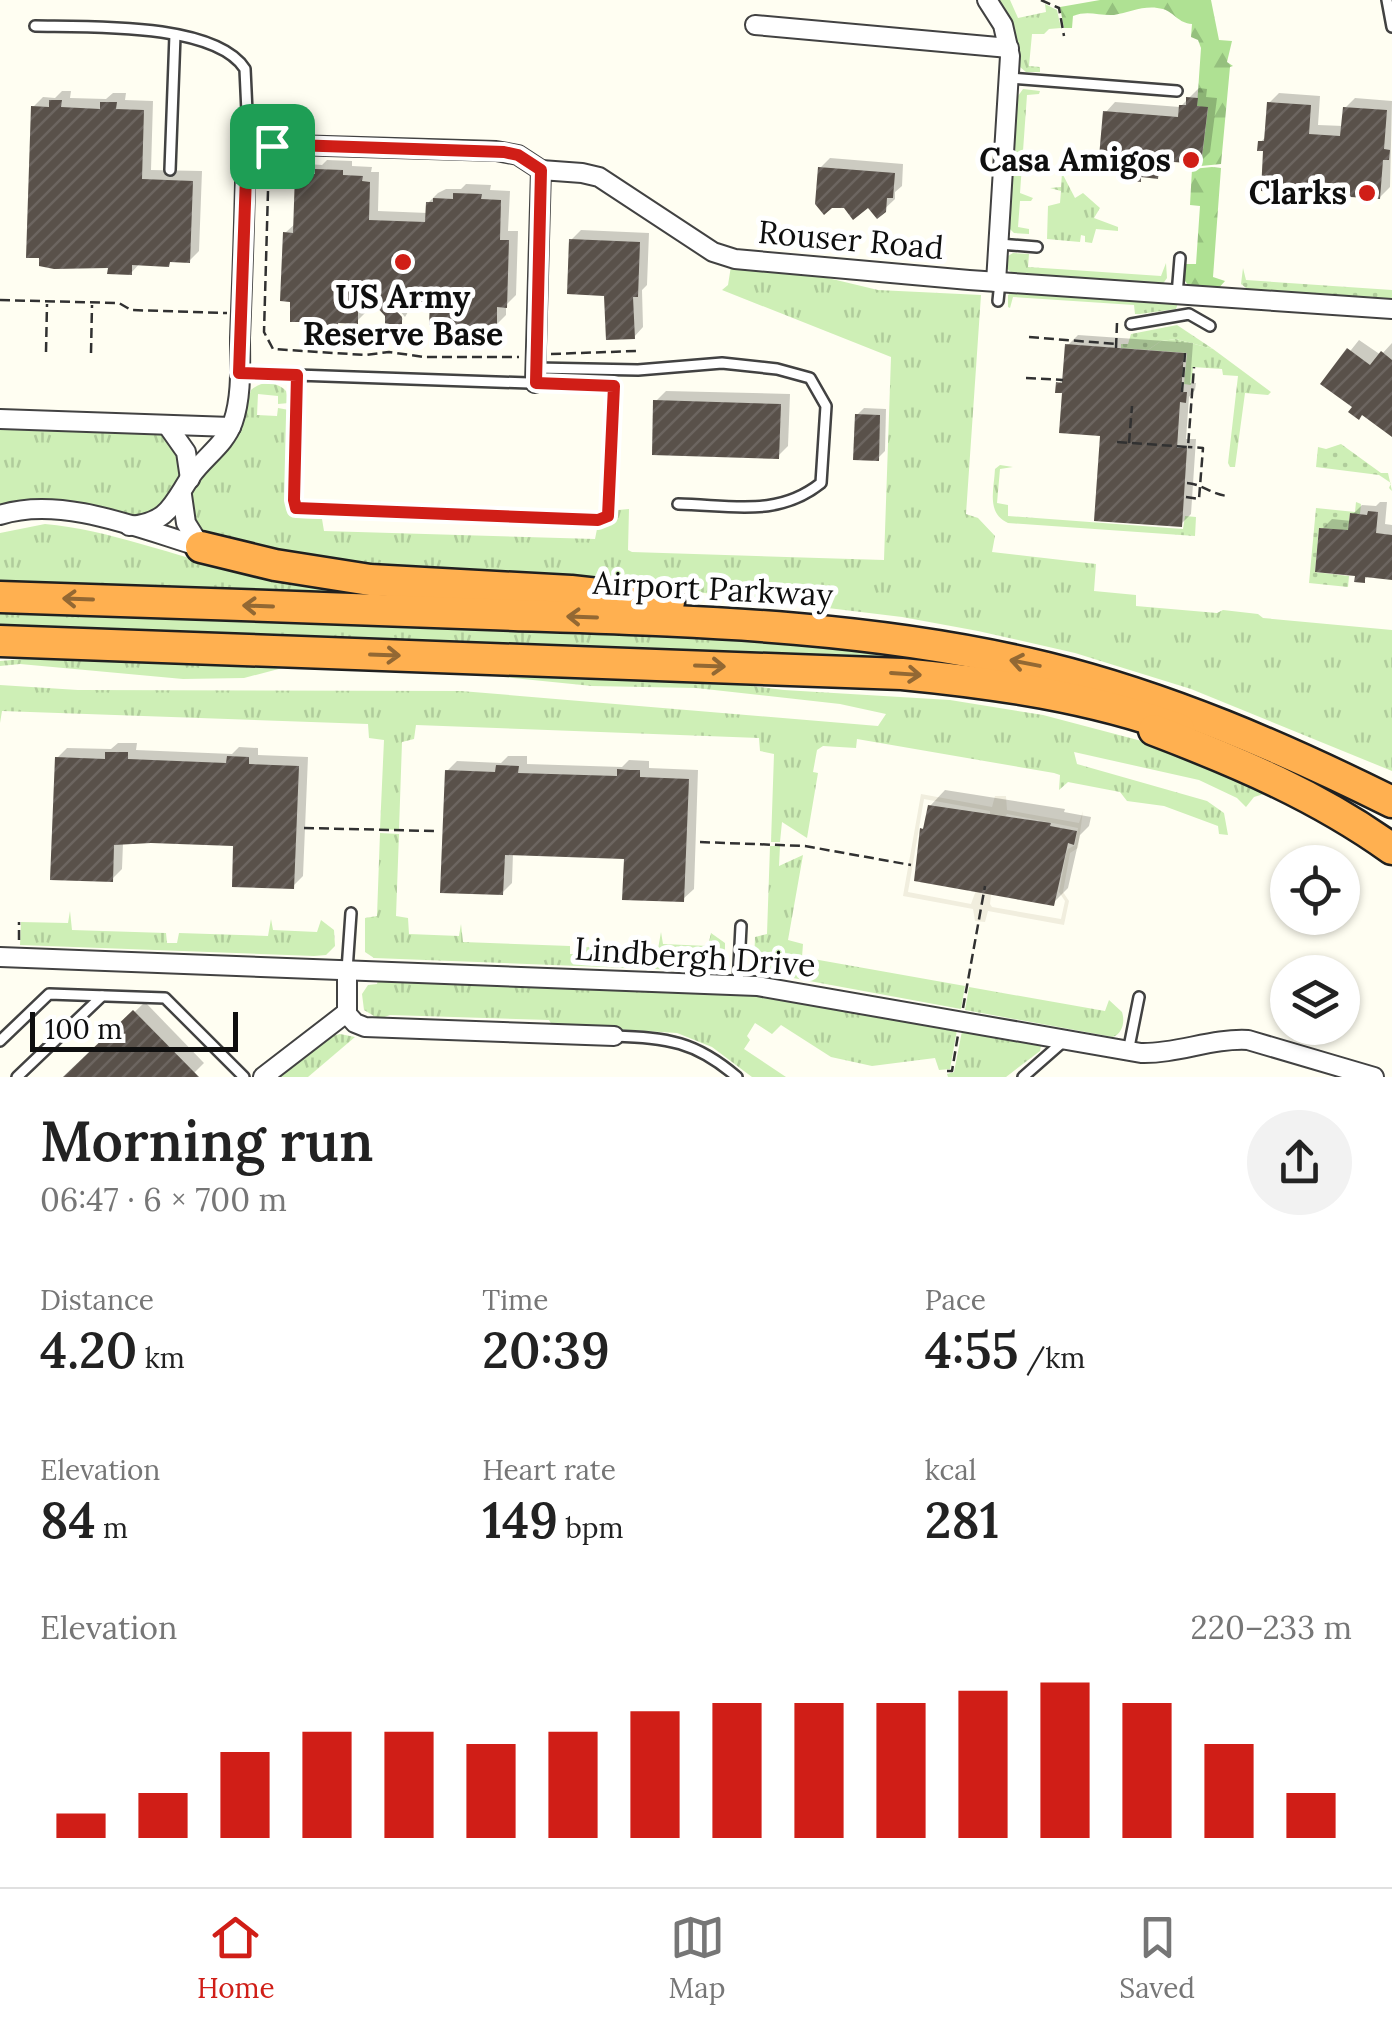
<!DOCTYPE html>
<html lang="en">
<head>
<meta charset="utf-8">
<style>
	:root { --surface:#fff; --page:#f2f2f2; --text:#222; --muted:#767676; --line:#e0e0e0; --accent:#d01e17 }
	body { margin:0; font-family:Lora,serif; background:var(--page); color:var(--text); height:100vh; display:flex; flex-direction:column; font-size:38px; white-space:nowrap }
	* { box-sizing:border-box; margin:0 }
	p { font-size:32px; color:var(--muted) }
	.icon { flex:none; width:55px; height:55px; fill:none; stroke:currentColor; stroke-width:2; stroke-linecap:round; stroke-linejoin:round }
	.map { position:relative; height:1077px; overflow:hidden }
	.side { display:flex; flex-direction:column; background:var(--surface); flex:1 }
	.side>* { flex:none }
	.tools { position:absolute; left:1270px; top:845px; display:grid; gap:20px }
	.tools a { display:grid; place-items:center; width:90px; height:90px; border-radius:50%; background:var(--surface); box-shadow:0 2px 8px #0004; font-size:50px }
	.scale { position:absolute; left:30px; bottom:25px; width:208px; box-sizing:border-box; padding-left:10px; border:5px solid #0f0f0f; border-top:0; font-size:28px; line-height:35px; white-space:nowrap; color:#0f0f0f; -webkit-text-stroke:8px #fff; paint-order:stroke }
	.pin { position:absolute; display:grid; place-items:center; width:85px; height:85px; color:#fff; margin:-42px; border-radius:20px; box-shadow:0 5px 15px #0006 }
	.round { display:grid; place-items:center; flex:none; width:105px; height:105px; border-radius:52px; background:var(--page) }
	.headline { display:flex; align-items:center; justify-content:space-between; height:170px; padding:0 40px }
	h1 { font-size:55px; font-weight:600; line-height:75px }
	.figures { display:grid; grid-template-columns:repeat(3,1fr); gap:15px; height:170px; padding:10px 40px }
	.figures div { display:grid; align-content:center }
	.figures b { font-size:50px; font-weight:600 }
	.figures small { font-size:28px; font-weight:400 }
	.figures p { font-size:28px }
	.chart { height:280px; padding:20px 40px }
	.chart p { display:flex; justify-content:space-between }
	.chart svg { width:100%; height:180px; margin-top:10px; stroke:var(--accent); stroke-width:6 }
	.dock { display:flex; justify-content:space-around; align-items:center; height:140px; border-top:2px solid var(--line); background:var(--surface); font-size:28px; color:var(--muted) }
	.dock a { display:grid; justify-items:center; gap:5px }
	.dock .current { color:var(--accent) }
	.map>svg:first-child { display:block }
	.grass { fill:url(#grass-tufts) }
	.forest { fill:url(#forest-firs) }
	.garden { fill:url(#garden-dots) }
	.plaza { fill:#f1eede; fill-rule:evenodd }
	.shadow { fill:#0003 }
	.building { fill:url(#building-hatch) }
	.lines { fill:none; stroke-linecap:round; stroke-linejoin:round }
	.lane-casing { stroke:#424242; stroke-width:14 }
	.street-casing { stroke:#424242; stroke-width:22 }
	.highway-casing { stroke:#202020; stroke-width:35 }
	.path { stroke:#313131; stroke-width:2.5; stroke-dasharray:10 5; stroke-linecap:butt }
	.lane { stroke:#fff; stroke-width:9 }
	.street { stroke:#fff; stroke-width:18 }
	.highway { stroke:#ffb050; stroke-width:30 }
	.oneway { stroke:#936833 }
	.route-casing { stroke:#fff; stroke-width:20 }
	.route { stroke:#d01e17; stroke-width:12 }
	.poi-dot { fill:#d01e17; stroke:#fff; stroke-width:4 }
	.labels { text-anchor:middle; stroke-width:10; stroke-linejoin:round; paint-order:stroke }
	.poi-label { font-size:32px; font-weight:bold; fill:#0f0f0f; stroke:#fff; text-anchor:end }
	.street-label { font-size:32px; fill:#0f0f0f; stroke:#fff }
</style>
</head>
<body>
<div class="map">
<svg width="1392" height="1077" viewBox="0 0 1392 1077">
	<defs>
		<pattern id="grass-tufts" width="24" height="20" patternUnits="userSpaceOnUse" patternTransform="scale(2.5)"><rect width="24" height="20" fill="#ceefb6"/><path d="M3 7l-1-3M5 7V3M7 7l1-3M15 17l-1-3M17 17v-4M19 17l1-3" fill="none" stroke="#b0cc9b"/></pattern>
		<pattern id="forest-firs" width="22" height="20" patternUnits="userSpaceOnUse" patternTransform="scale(2.5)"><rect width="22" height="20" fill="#afe193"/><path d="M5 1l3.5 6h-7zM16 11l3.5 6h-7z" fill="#95c07e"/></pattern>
		<pattern id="garden-dots" width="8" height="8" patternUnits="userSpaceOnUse" patternTransform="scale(2.5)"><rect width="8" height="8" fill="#ceefb6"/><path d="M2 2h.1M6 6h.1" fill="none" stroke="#b0cc9b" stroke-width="1.8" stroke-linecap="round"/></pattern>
		<pattern id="building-hatch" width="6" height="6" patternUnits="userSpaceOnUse" patternTransform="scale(2.5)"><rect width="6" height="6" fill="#59514a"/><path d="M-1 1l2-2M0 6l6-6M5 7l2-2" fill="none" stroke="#6c6560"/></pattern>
	</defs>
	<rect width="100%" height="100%" fill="#fffef2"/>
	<g class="grass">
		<polygon points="997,0 1010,0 1018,18 1046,12 1045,4 1057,10 1061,28 1049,29 1044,34 1032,34 1029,66 1040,67 1040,72 1026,72 1020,67 1013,31"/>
		<polygon points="1023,89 1040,91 1039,94 1027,95 1020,193 1033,198 1031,201 1020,201 1018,227 1029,229 1029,234 1014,233 1008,227 1018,96"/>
		<polygon points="1062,173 1075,198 1083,193 1100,208 1094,218 1118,227 1118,231 1096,229 1092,243 1085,242 1085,236 1081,235 1080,242 1047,239 1048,206 1060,203 1061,191 1050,188 1061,187"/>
		<polygon points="1013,253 1029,254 1028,267 1161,276 1166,263 1167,278 1162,285 1016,276 1006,268 1008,256"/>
		<path d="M731,266L807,273L878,290L981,295L966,514L978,518L995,536L992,552L1096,564L1094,591L1136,595V606L1217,613L1223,610L1258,614L1263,618L1392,630V771L1191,689L1075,653L978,631L902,617L648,586L332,564L202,534L188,513L194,487L236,438L251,390C261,381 276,381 286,391L289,403L278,404V396L258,394L257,415L277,416L278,408L289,410L287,508L299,518L322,519L324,531L595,539L597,529L610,524L618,510L629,509L628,550L632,552L884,560L891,357L722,290L728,285Z"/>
		<polygon points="1014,291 1178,303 1176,309 1140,314 1135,314 1134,305 1013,297 1010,308 1008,307 1008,295"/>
		<polygon points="1176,339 1213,349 1271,392 1268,395 1245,393 1235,467 1230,467 1228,463 1238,376 1223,375 1222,369 1193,367 1191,385 1184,384 1187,353 1148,350 1161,341"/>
		<path d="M0,428L158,433L174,445L182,464L180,472L169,501L141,519C94,507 49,492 0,506Z"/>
		<path d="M1000,465L1013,467L1000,469L997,503L1008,505V516L1183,529L1185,516L1196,517L1195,536L1008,523C986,513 994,490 995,469Z"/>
		<path d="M45,524C107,529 177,557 239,571C319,588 402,593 483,603L0,589V533Z"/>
		<polygon points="0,605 746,631 1019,671 0,632"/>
		<polygon points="24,659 353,662 648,673 784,690 950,700 1043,715 1153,744 1204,761 1314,816 1267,793 1254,797 1246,807 1237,798 1199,780 1074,752 1077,764 1207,801 1224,813 1228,835 1219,834 1218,826 1164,806 1127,801 1120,792 1068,782 1059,790 1060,775 1054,773 857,739 856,748 823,746 817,750 813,772 818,773 807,838 782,822 780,842 771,842 774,754 760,751 759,738 416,725 414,739 402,742 399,830 380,829 384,740 369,738 368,724 2,711 0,723 0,685 78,690 461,691 878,726 886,714 840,704 696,688 592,686 436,670 286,667 244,678 183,679 20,664 0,666 0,661"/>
		<polygon points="380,833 399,834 396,916 408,918 409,934 459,936 461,924 463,942 570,946 570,954 583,954 584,947 658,949 661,932 663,944 708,946 711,933 725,943 725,964 706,971 374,958 365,952 365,918 377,916"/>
		<polygon points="770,846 780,846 779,866 803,855 788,940 803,944 802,957 965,986 961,1009 761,972 757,965 754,965 755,937 767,934"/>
		<polygon points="70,911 72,930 166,933 167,943 177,943 179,933 268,936 271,919 273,930 317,932 321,920 334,930 335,946 326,955 314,956 20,945 21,922 68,923"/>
		<polygon points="378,980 764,995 957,1030 950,1069 939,1070 935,1058 872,1066 831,1057 781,1025 772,1034 755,1023 747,1036 750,1040 744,1049 786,1077 752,1077 712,1047 677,1033 552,1025 549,1020 390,1015 379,1019 364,1010 362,994 368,985 377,984"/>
		<path d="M969,987L1105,1011L1109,1000L1122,1012C1125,1021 1123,1033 1113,1037L965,1010Z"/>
		<polygon points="962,1031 1041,1046 1040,1051 1006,1077 948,1077 947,1074 954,1072"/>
		<polygon points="340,1034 355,1037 308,1077 274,1077 325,1038"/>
	</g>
	<g class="forest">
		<path d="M1100,0H1211L1219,40L1232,41L1227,62L1233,66L1230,67L1221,164L1201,166L1208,108L1197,106L1201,48L1198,40L1191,37L1192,24C1178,23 1175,13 1163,9C1146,4 1130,12 1114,15C1099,16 1088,10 1073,16L1072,28H1064L1060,7Z"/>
		<polygon points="1212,167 1221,168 1213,277 1225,281 1217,290 1190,287 1185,281 1185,264 1196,264 1200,206 1190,205 1192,169"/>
	</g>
	<g class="garden">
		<polygon points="1243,268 1246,280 1392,290 1392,300 1250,291 1241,284"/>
		<polygon points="1177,325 1213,349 1176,339 1161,341 1148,350 1121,348 1121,344 1128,344 1131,334"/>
		<polygon points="1341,444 1381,473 1388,473 1392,491 1389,488 1391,483 1379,475 1316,467 1318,447 1326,449"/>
		<polygon points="1356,502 1361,504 1360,514 1350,514 1349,520 1353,521 1352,531 1319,528 1315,572 1349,576 1348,587 1309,583 1316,508 1355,512"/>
	</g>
	<path class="plaza" d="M921,794L992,807L995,796H1006L1007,810L1079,823L1083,811L1078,848L1070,853L1063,892L1069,901L1064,925L988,911L985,922L975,921L973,909L903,896ZM924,799L990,811V816L1004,818L1007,814L1078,828L1075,845L1068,849L1066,854L1059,892L1065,901L1061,919L992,907L990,904L992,887L978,885L971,904L908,892Z"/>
	<g class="shadow">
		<polygon points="1199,88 1207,89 1206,97 1217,98 1210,152 1200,162 1168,159 1168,166 1157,176 1133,178 1134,157 1105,113 1115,102 1180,107"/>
		<polygon points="62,91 71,91 70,98 106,99 113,93 126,93 125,100 153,101 151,170 202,171 199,251 189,261 173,260 168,264 140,263 131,273 110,265 42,256 33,107 43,97 55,98"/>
		<polygon points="1279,93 1320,96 1318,125 1344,126 1345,108 1355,98 1392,101 1390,187 1380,197 1340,181 1314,181 1304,191 1261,142 1267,135 1269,103"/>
		<polygon points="830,158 903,164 902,186 895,192 895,199 878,215 820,168"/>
		<polygon points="327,160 352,161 352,166 372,167 371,172 379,172 378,211 428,213 428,203 438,193 446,189 461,189 466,184 491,185 490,190 510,191 508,231 518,231 516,295 506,305 506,315 496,325 480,325 476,328 432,300 404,299 411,307 405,317 390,300 386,304 403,319 396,326 375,302 367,302 367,311 357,321 341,321 337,325 285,233 296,223 297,175 307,164 322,165"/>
		<polygon points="581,230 649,233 647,285 642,290 643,327 634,337 571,240"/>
		<polygon points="1078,335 1193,343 1190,383 1196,383 1195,390 1189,397 1186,439 1196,439 1191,514 1181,524 1058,384 1066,376 1068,345"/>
		<polygon points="1359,340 1381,355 1392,343 1392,434 1324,384"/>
		<polygon points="666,391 790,394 788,446 778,456 656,401"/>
		<polygon points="864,408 886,409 885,451 878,458 857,415"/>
		<polygon points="1380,502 1387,502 1385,524 1392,525 1392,578 1369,575 1364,580 1322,529 1332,519 1352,521 1352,515 1362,505 1376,506"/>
		<polygon points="118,743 137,743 136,750 232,754 239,747 258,748 258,755 308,757 303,876 293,886 236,844 130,840 123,843 122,869 112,879 57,758 67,748 111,749"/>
		<polygon points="508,756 527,756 527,764 622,767 629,760 649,761 649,768 698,770 694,889 683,899 626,857 513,853 512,883 502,893 447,771 457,761 501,763"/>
		<polygon points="945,790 1065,809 1064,812 1091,817 1089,826 1080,835 1068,888 1053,903 922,829 927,825 930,806"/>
		<polygon points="145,1002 204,1063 194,1073 67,1077"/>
	</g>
	<g class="building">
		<polygon points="1186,97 1198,98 1197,106 1208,107 1201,164 1160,161 1158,179 1141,177 1141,182 1130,181 1131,159 1099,157 1103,111 1178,117 1179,105 1186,105"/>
		<polygon points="49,100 62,100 61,107 100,109 100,102 117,102 116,109 144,110 142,179 193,181 190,263 170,262 169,267 132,265 132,275 107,274 108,268 54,269 39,266 39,258 26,258 31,106 49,107"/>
		<polygon points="1267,102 1311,105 1309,134 1340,136 1343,107 1387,110 1384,149 1390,150 1389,160 1383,160 1380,199 1336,196 1337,184 1310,181 1305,194 1261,191 1263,151 1257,151 1258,141 1264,141"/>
		<polygon points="818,167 895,173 893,198 887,198 886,212 877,219 868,208 853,220 844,208 832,208 824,215 815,204"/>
		<polygon points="315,169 343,170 343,175 363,176 362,181 370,182 369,220 425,222 426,202 433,202 433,198 453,199 453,193 482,194 481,199 501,200 500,240 509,240 507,308 497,307 497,328 477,327 477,331 466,331 429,325 430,302 387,301 402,317 402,324 397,328 390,328 385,323 385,316 374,304 358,304 358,324 338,323 338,328 309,327 310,322 290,322 290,302 280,301 283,232 293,233 295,173 315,174"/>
		<polygon points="569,239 640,242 638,297 633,297 635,339 606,340 604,296 567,294"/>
		<polygon points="1065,344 1184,353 1181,392 1187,392 1186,403 1180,402 1177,448 1187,448 1182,527 1094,521 1100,436 1059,433 1062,393 1055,393 1056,382 1062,383"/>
		<polygon points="1347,348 1370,365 1381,351 1392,360 1392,437 1362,415 1359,420 1348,412 1352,407 1320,384"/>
		<polygon points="653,400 781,404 779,459 652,455"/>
		<polygon points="855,414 880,415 879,461 853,460"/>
		<polygon points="1368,511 1378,512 1376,533 1392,535 1392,580 1365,577 1365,583 1354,582 1355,576 1315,572 1319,528 1348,530 1350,513 1367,515"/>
		<polygon points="105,752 128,752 128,759 226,763 227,756 249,757 249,764 299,766 294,889 232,887 233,846 151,843 114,845 113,882 50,880 55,757 105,759"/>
		<polygon points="496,765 519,766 518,773 617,776 617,769 630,770 640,770 640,777 689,779 684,902 622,900 624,859 505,855 503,895 440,893 445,770 495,772"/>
		<polygon points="928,805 1051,823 1050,826 1077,831 1074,845 1068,843 1054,906 914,881 920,828 923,829"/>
		<polygon points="133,1010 199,1077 63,1077"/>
	</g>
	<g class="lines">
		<defs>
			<g id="lane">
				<polyline points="1387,0 1392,27"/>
				<path d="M35,26C86,27 215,22 245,69L248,134L256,158"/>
				<polyline points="1009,78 1177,91"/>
				<polyline points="170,170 175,35"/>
				<polyline points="999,244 1037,247"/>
				<polyline points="1177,295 1180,258"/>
				<polyline points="998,301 1000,282"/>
				<polyline points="1131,324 1189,314 1210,326"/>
				<path d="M536,368L638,370L722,363L777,369L810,378L826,406L821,483C777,518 731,505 678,504"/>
				<polyline points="239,373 613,386 610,513 598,520 299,510 294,500 297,375"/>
				<polyline points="347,970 351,913"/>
				<polyline points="738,985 741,926"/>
				<path d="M614,1036C668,1038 695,1041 737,1077"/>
				<polyline points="0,1041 49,994 165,998 244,1077"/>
				<polyline points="1128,1052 1139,997"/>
				<polyline points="17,1077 102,996"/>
				<polyline points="1023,1077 1065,1040"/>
			</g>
			<g id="street">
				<polyline points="987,0 1003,25 1010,56 996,282"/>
				<polyline points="755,25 1009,48"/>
				<polyline points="535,383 541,170 582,173 599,177 713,252 735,259 969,280 1392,309"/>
				<polyline points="0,419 231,427"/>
				<polyline points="167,425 186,452 190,479"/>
				<polyline points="182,495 186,523 201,547"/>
				<path d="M0,515C61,495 141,529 201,547"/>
				<path d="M129,526C168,523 172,505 191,476C204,457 225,445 233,422C242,396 240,365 240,338C242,286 244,235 245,183C249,156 267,145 293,145L496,151L518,155L541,170"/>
				<path d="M0,957L757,986L1141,1053C1177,1054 1212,1038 1248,1040L1374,1077"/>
				<polyline points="347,970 347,1014 355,1023 365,1027 614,1036"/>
				<polyline points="263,1077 346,1013"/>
			</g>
			<g id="highway">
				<polyline points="201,547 275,565 370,580 571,591 669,602"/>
				<path d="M0,597C171,602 343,609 514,615C693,621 872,625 1047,668C1168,698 1281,747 1392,802"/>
				<path d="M0,641L902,674C995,683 1091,697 1179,729"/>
				<path d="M1154,730C1238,762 1318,796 1392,849"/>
			</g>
		</defs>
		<use href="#lane" class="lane-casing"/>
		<use href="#street" class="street-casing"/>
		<use href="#highway" class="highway-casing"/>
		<g class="path">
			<polyline points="1041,0 1059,8 1064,36"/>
			<polyline points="268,191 264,332 273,349 365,355 389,352 424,357 519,357"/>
			<polyline points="0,300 119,303 131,310 227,313"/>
			<polyline points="1029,337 1116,344"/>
			<polyline points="1116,348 1117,323"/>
			<polyline points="46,352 47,304"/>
			<polyline points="91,353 92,305"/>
			<polyline points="551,354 636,351"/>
			<polyline points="1026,378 1063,380"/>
			<polyline points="1182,392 1185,353"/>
			<polyline points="1117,442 1188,447 1194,367"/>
			<polyline points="1129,443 1132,406"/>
			<path d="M1187,483C1202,484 1211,494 1227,496"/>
			<polyline points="1186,497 1199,499 1203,448 1188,447"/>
			<polyline points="304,828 435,831"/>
			<polyline points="700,842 805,846 911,865"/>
			<polyline points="19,940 19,922"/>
			<polyline points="718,970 723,963"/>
			<polyline points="963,1008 985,886"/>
			<polyline points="947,1071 952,1071 958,1035"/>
		</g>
		<use href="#lane" class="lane"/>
		<use href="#street" class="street"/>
		<use href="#highway" class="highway"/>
	</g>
	<defs><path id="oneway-shaft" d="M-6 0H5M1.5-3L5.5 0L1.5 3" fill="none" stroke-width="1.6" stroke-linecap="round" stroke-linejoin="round" transform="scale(2.5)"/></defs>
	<g class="oneway">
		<use href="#oneway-shaft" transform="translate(78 599) rotate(-178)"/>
		<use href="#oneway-shaft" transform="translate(258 606) rotate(-178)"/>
		<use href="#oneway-shaft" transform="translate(582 617) rotate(-178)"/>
		<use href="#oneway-shaft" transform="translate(385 655) rotate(2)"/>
		<use href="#oneway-shaft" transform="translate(1025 663) rotate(-169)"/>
		<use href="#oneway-shaft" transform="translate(710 666) rotate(2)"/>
		<use href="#oneway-shaft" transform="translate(906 674) rotate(4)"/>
	</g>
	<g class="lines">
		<defs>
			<path id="route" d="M293,145L504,152L518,155L541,170L536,383L614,386L608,516L598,520L296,508L294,500L297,375L239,373L246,175C255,153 270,145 293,145Z"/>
		</defs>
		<use href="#route" class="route-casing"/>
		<use href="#route" class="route"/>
	</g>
	<g class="poi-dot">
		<circle cx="1191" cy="160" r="10"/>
		<circle cx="1367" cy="193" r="10"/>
		<circle cx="403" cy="262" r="10"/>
	</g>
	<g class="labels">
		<g class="poi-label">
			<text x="1171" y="171">Casa Amigos</text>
			<text x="1347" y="204">Clarks</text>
			<text x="403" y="308" text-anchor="middle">US Army<tspan x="403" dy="37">Reserve Base</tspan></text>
		</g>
		<g class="street-label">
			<text transform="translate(851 240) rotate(5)" y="11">Rouser Road</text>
			<text transform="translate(713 589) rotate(3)" y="11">Airport Parkway</text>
			<text transform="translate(695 957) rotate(4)" y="11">Lindbergh Drive</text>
		</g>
	</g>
</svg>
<div class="tools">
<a><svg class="icon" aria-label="locate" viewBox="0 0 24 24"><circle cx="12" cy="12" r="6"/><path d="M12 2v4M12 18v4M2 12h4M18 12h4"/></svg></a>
<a><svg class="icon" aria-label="layers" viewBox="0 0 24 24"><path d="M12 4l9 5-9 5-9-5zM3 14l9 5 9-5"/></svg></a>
</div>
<div class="scale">100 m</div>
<div class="pin" style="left:272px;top:146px;background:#1e9e55"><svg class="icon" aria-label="arrive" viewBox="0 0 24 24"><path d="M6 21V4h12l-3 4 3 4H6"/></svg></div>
</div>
<section class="side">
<div class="headline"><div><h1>Morning run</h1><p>06:47 · 6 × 700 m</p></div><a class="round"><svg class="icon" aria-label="share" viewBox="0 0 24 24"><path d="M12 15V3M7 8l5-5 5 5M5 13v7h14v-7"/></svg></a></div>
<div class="figures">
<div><p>Distance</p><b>4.20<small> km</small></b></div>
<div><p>Time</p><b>20:39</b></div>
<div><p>Pace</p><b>4:55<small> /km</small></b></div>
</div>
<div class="figures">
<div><p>Elevation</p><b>84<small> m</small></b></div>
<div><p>Heart rate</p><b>149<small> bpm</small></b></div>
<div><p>kcal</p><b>281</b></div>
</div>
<div class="chart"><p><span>Elevation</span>220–233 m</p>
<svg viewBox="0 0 160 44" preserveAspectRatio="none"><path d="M5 44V38M15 44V33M25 44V23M35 44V18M45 44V18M55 44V21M65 44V18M75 44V13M85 44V11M95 44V11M105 44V11M115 44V8M125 44V6M135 44V11M145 44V21M155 44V33"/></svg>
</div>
</section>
<nav class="dock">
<a class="current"><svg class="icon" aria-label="home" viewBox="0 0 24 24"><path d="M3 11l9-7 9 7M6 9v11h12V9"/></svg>Home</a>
<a><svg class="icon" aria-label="map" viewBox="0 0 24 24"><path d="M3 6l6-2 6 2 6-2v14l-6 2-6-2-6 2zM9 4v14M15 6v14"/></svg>Map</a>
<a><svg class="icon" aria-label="saved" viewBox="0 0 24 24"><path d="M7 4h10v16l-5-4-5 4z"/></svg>Saved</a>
</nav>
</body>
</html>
